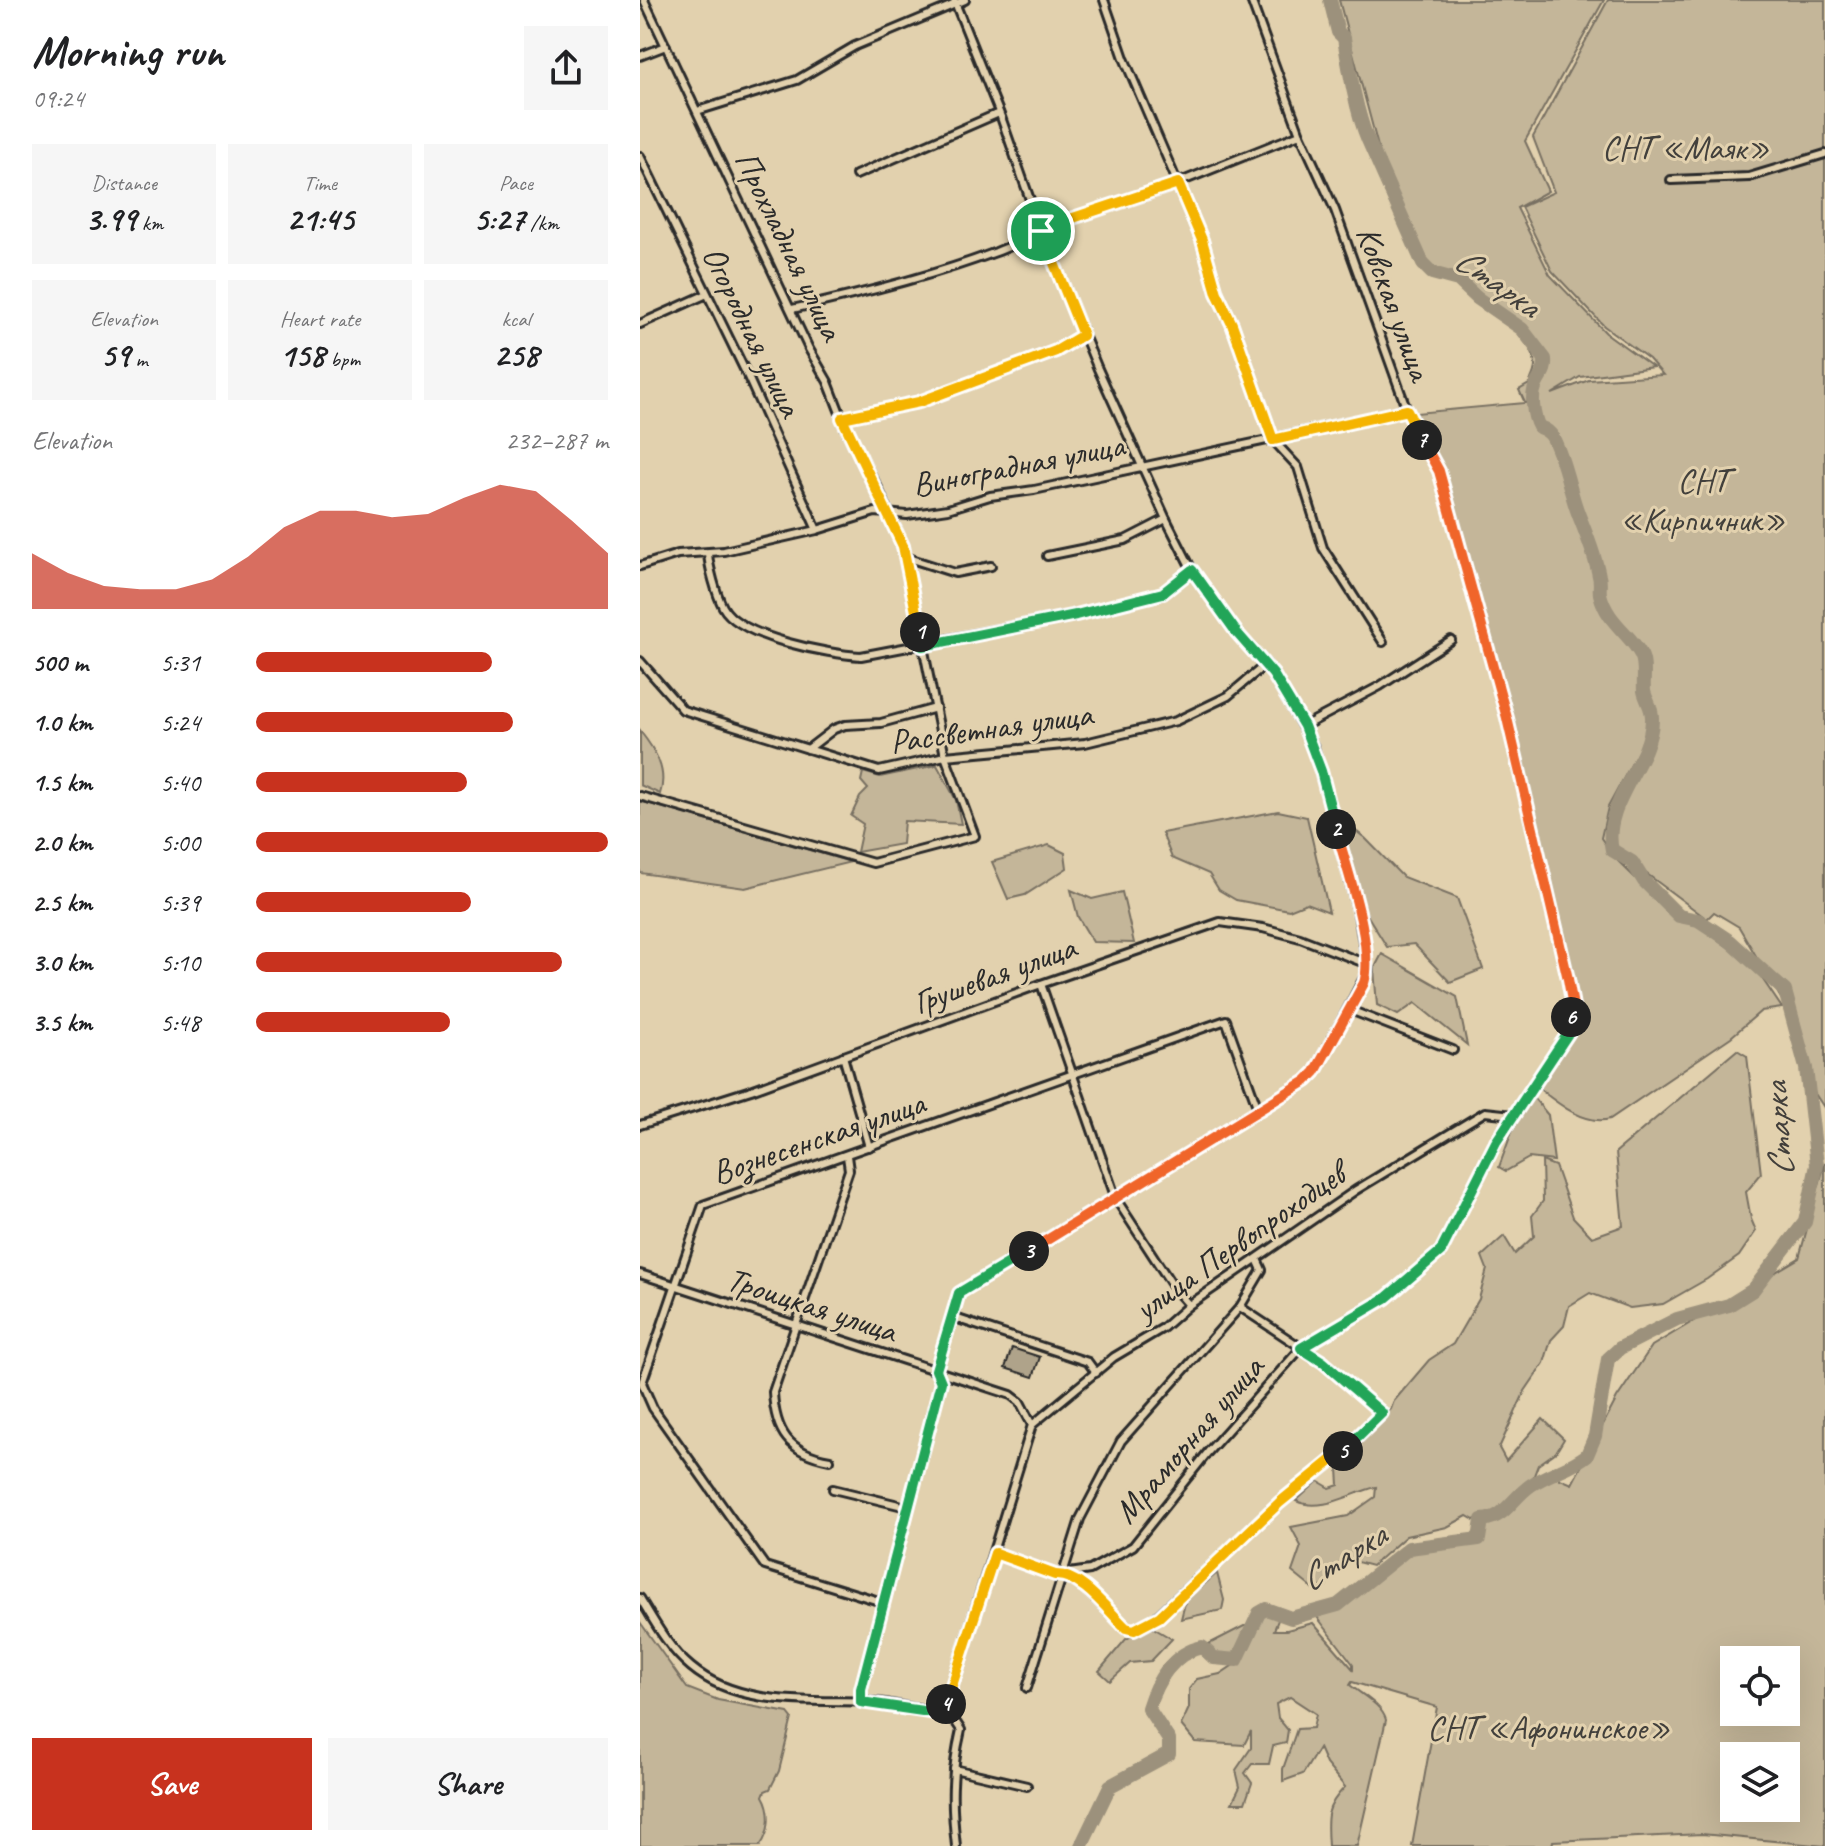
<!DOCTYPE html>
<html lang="en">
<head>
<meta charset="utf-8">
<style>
	:root { --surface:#fff; --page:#f6f6f6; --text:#202124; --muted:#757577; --accent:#c8321e }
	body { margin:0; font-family:Caveat,sans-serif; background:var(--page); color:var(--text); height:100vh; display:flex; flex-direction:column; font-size:30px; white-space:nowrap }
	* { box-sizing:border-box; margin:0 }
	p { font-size:26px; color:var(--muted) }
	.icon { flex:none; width:44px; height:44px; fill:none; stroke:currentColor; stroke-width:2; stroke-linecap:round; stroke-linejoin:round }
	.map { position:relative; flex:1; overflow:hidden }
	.details { display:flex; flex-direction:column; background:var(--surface); width:640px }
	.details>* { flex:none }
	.buttons { position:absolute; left:1080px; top:1646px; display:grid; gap:16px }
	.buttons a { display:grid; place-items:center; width:80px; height:80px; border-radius:0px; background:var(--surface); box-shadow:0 8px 32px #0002; font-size:40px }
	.pin { position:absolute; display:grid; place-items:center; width:68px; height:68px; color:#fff; margin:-34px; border:4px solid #fff; border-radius:50%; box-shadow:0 2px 8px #0007 }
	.km { position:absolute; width:40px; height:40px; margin:-20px; border-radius:50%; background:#222; color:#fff; font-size:22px; line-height:40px; text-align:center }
	.round { display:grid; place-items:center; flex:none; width:84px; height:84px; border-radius:0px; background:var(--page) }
	.summary { display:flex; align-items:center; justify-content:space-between; height:136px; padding:0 32px }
	h1 { font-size:44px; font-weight:800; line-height:60px }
	.figures { display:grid; grid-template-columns:repeat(3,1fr); gap:12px; height:136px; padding:8px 32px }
	.figures div { display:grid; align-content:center; border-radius:0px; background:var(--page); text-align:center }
	.figures b { font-size:34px; font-weight:800 }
	.figures small { font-size:22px; font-weight:400 }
	.figures p { font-size:22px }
	.chart { height:224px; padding:16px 32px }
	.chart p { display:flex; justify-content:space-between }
	.chart svg { width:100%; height:144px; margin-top:8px; fill:var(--accent); opacity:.7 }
	.cta { display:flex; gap:16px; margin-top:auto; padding:16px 32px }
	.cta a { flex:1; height:92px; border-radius:0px; background:var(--accent); color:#fff; font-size:32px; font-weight:800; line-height:92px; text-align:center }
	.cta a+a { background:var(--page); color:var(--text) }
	ul { padding:0 32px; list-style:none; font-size:26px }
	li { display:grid; grid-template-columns:128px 96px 1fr; align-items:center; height:60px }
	li i { height:20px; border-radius:10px; background:var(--accent) }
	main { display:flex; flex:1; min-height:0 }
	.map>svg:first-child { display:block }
	.green { fill:#c4b699; stroke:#787062; stroke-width:2; fill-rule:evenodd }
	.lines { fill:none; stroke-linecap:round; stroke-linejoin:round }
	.river { stroke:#9c917c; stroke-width:14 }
	.building { fill:#afa38a; stroke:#2b2b2b; stroke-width:2 }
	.street-casing { stroke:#2b2b2b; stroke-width:12 }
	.street { stroke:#e2d1ae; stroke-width:6 }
	.split-1-casing { stroke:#fff; stroke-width:16 }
	.split-2-casing { stroke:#fff; stroke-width:16 }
	.split-3-casing { stroke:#fff; stroke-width:16 }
	.split-4-casing { stroke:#fff; stroke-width:16 }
	.split-5-casing { stroke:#fff; stroke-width:16 }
	.split-6-casing { stroke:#fff; stroke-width:16 }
	.split-7-casing { stroke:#fff; stroke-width:16 }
	.split-8-casing { stroke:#fff; stroke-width:16 }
	.split-1 { stroke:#f5b400; stroke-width:10 }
	.split-2 { stroke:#22a559; stroke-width:10 }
	.split-3 { stroke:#f0652b; stroke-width:10 }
	.split-4 { stroke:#22a559; stroke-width:10 }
	.split-5 { stroke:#f5b400; stroke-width:10 }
	.split-6 { stroke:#22a559; stroke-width:10 }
	.split-7 { stroke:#f0652b; stroke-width:10 }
	.split-8 { stroke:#f5b400; stroke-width:10 }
	.labels { text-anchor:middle; stroke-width:6; stroke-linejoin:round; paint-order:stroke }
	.park-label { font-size:34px; fill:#42403c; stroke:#e2d1ae }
	.street-label { font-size:34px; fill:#2b2b2b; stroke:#e2d1ae }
	.water-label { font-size:36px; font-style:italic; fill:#423f3b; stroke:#e2d1ae }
</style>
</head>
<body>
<main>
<section class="details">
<div class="summary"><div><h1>Morning run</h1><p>09:24</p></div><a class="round"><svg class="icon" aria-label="share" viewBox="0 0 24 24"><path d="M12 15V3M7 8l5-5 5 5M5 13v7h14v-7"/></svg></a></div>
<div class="figures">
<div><p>Distance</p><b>3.99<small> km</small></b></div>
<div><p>Time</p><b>21:45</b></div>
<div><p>Pace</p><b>5:27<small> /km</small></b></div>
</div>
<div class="figures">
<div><p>Elevation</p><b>59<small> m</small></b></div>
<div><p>Heart rate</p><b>158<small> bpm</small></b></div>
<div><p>kcal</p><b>258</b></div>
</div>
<div class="chart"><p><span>Elevation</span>232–287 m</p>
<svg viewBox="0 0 160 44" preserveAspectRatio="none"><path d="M0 44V27L10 33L20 37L30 38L40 38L50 35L60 28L70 19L80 14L90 14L100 16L110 15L120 10L130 6L140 8L150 17L160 27V44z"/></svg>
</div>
<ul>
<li><b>500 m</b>5:31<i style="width:67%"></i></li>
<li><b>1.0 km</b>5:24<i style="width:73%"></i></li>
<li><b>1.5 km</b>5:40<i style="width:60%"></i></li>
<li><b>2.0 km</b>5:00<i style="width:100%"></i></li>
<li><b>2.5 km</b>5:39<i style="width:61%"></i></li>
<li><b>3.0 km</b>5:10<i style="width:87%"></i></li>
<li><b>3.5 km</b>5:48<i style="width:55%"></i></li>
</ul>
<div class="cta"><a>Save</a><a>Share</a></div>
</section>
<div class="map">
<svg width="1185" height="1846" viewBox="0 0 1185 1846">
	<rect width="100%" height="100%" fill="#e2d1ae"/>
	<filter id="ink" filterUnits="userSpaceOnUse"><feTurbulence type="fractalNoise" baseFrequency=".0125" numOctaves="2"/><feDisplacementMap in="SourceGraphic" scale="16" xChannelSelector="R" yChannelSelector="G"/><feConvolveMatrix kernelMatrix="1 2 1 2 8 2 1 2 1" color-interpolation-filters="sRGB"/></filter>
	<g filter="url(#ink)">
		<g class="green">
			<path d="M699,0H964L885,141L908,191L877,208L910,275L966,333L1013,367L940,377L912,394L949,380L1023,375L1009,359L964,326L912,271L881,207L914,192L893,137L968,0H1185V1109L1168,1083L1149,1012L1099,927L1074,912L1067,919L1007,874L1004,881L992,862L972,850L969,840L972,820L1009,746L1013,723L1012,709L1004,694L1002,656L993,646L1000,656L1002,693L1010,710L1011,722L1006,737L968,807L961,838L975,858L1037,919L1056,924L1113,965L1142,1008L1121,1011L1091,1037L970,1119C944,1126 916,1102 897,1087L931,1034L937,1005L865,702L803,472L775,413L885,403L879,390L889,384C891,379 895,372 895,366C894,335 854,315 832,300L833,291C816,275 799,277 785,262L745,173Z"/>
			<path d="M0,731C15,750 28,770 20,794L0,785Z"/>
			<polygon points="297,765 316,800 321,824 264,821 262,844 217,852 223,824 211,816 220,797 228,789 221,781 223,772 240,777"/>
			<polygon points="0,801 211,862 105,888 0,873"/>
			<polygon points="638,811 667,817 689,912 666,903 649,910 596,900 579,890 569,874 532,858 522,833"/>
			<polygon points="699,818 725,838 763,877 817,898 843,969 810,982 774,944 747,947 724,910"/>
			<polygon points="409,845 425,853 427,868 385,895 368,899 352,862"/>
			<polygon points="431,890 452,899 482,892 494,943 453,942 438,917"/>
			<polygon points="742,954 817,997 827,1045 775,1003 758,1015 737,1005 734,969"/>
			<path d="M1097,1050L1107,1056L1121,1174L1106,1192L1111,1219L1116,1231L1099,1256L1067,1279L1023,1304L990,1308L950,1293L929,1306L924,1326L911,1340L904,1363L885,1391L859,1448L866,1461L903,1419L924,1439L916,1452L898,1465L893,1478L867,1500L866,1507L834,1520L827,1516L807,1527L766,1536L732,1566L710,1560L693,1570L686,1586L673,1589L652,1572L661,1546L651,1527L708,1516L735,1497L736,1487C711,1493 682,1513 656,1501L678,1481L690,1488L699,1485L698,1468L751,1409L754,1401L789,1360L813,1344L839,1299L847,1269L842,1256L864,1236L875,1254L894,1236L892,1216L903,1201L902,1161L915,1166L933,1217L952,1237L983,1226L976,1152Z"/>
			<polygon points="893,1097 908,1115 914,1161 889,1158 866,1171 859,1167 878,1115"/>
			<path d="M1185,1163V1846L1062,1834L913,1841L912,1846H772L797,1707L712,1682L710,1685C722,1695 742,1705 746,1720L717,1846H688C686,1818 685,1807 705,1787L686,1764L679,1748L663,1774L643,1781V1769L657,1729L673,1728L676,1714L650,1697L636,1704L638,1718L648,1730L646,1743L633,1746L629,1764H612L605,1773L612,1783L605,1803H592L600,1787L596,1770L611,1748V1731L604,1745L555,1742L541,1725L549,1708V1689L557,1679L580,1674L598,1662L615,1635L616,1620L626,1611L640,1615L634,1630H647L673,1623L713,1669V1664L674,1613L699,1608L720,1591L721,1587L769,1548L839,1539L842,1520C859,1519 863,1512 873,1501C883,1489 898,1482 911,1475L932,1484L977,1398L1012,1346L1159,1258ZM1094,1660H1146V1712H1094ZM1094,1756H1146V1808H1094Z"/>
			<polygon points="577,1573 584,1600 582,1610 541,1619 547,1595 561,1587"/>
			<path d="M0,1622L47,1688L78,1700L148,1713L152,1718L139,1771L130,1789L125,1791L123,1796C132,1811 130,1833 120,1846H0Z"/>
			<polygon points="510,1626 532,1639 511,1661 490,1663 470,1681 459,1671 486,1639"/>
			<polygon points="604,1626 610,1626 609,1636 596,1659 575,1657 567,1645"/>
		</g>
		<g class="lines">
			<path class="river" d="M441,1846L470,1786L529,1754V1740L508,1708C516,1681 533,1653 562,1647L574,1658L597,1660L619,1613L626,1609L651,1618L698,1605L769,1548L839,1539L842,1520C866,1518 872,1498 891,1485C909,1473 931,1468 947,1455L955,1436L968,1359L980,1348L1037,1319L1089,1305L1113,1290L1165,1222L1177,1165L1166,1068L1145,991L1090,941L1058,920L1039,916L1004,881L992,862L972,850C961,804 1011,764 1012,720C1013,708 1006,701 1004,691C1003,680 1006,664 1001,655C991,634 967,623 960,594C959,589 961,582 959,576C955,554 946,534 938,513C929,489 925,461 913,438C910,432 905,429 899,427C893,416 890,395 897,383C902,373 906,371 905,359L882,329L837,298L818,280L792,273L783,264C765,223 746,181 728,140C716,112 709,68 704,38L698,32L690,0"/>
		</g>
		<polygon class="building" points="372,1348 400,1357 393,1377 365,1368"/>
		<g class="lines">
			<defs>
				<g id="street">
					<polyline points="464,0 484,58 562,240 577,293 592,324 633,440 658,467 683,548 743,642"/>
					<polyline points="0,56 26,46"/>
					<polyline points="57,111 157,80 215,46 325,0"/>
					<polyline points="0,156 108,377 177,530"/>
					<polyline points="216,175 359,113"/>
					<polyline points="1031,180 1109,177 1185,154"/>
					<path d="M152,309C221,294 290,277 356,252C373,245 391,239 406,227L525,188L660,134"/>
					<polyline points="0,324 67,294"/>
					<polyline points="202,418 279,402 416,351 443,335"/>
					<path d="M68,553C69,568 76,594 83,607C100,638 189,654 221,656L436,615L523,593L552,570"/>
					<polyline points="407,556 485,540 526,519"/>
					<polyline points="265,557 315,573 351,566"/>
					<polyline points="0,566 38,554 84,551 177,530 235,512 267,515 308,509 350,496 394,490 767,410"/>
					<polyline points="0,661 43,710 239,771 305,756 445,743 536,721 588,696 626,664"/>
					<polyline points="664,726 740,686 811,640"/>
					<polyline points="168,749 194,729 205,725 241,723 296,708"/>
					<polyline points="0,796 233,863 335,836 305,756 263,546 237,486 207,431 188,382 169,349 4,0"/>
					<polyline points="401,984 476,1199 534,1288 549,1305"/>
					<polyline points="710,1010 813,1050"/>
					<polyline points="203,1056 229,1147"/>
					<polyline points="0,1125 111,1090 401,984 580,922 623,928 660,938 727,964"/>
					<polyline points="0,1274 371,1395 380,1402 392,1425 303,1714"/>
					<polyline points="312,1317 448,1362 456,1373"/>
					<polyline points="392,1425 474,1357 523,1328 549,1305 716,1190 845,1112 873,1115"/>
					<path d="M190,1460C149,1453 135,1432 133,1392L209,1170L207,1156"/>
					<polyline points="193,1489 267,1507"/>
					<polyline points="355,1553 415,1575 450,1570 493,1546 568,1452 661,1348 746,1298 801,1251 856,1142 929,1032 933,1006 928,979 867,718 799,471 767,410 695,210 660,134 611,0"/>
					<polyline points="423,1575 442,1585 486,1628 494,1630 510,1623 639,1503 693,1460 742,1413 683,1362 600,1307"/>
					<path d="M0,1598C15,1623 29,1649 51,1667C101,1709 176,1699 236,1702C258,1704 281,1710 303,1714L313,1718L321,1730C311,1773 311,1803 316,1846"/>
					<polyline points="242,1602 125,1566 13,1408 2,1383 63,1205 586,1020 618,1109"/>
					<polyline points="387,1688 440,1519 481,1441 600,1307 622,1270 617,1259"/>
					<polyline points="221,1702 221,1689 301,1382 296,1370 319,1293 666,1081 675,1072 728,970 717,908 674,747 633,674 597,633 552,570 526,519 458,369 401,231 361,117 314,0"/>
					<polyline points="314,1769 387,1786"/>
				</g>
			</defs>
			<use href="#street" class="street-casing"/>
			<use href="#street" class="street"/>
		</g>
	</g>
	<g class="lines" filter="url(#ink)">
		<defs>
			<polyline id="split-1" points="280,632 263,546 202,418 279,402 416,351 443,335 401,231"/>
			<polyline id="split-2" points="280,632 282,646 436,615 523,593 552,570 597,633 633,674 664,726 681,771 696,829"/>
			<path id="split-3" d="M389,1251L666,1081L675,1072L724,983C735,947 706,867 696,829"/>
			<polyline id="split-4" points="306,1704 303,1714 221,1702 221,1689 301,1382 296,1370 319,1293 389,1251"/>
			<path id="split-5" d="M306,1704L355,1553L415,1575C442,1574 468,1611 486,1628L494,1630L519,1617L639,1503L703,1451"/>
			<polyline id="split-6" points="703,1451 742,1413 683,1362 661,1348 746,1298 801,1251 856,1142 929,1032 931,1017"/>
			<polyline id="split-7" points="782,440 799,471 867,718 928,979 933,1006 931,1017"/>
			<polyline id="split-8" points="401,231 406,227 538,183 562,240 577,293 592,324 633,440 767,410 782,440"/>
		</defs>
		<use href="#split-1" class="split-1-casing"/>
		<use href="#split-2" class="split-2-casing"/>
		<use href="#split-3" class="split-3-casing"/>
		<use href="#split-4" class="split-4-casing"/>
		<use href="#split-5" class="split-5-casing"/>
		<use href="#split-6" class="split-6-casing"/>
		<use href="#split-7" class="split-7-casing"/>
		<use href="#split-8" class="split-8-casing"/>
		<use href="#split-1" class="split-1"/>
		<use href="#split-2" class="split-2"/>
		<use href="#split-3" class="split-3"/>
		<use href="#split-4" class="split-4"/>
		<use href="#split-5" class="split-5"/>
		<use href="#split-6" class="split-6"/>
		<use href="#split-7" class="split-7"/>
		<use href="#split-8" class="split-8"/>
	</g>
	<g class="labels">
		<g class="park-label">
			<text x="1046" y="159">СНТ «Маяк»</text>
			<text x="1063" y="492">СНТ<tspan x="1063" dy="39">«Кирпичник»</tspan></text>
			<text x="909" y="1739">СНТ «Афонинское»</text>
		</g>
		<g class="street-label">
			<text transform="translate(150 245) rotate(64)" y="12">Прохладная улица</text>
			<text transform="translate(755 303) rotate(70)" y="12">Ковская улица</text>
			<text transform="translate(113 331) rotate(64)" y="12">Огородная улица</text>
			<text transform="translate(378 464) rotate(-11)" y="12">Виноградная улица</text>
			<text transform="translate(351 727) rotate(-8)" y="12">Рассветная улица</text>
			<text transform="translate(354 974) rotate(-20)" y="12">Грушевая улица</text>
			<text transform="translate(178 1137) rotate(-19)" y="12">Вознесенская улица</text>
			<text transform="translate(599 1241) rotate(-35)" y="12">улица Первопроходцев</text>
			<text transform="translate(172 1304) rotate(18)" y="12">Троицкая улица</text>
			<text transform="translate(548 1439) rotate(-49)" y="12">Мраморная улица</text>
		</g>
		<g class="water-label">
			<text transform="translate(858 281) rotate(35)" y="13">Старка</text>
			<text transform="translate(1137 1130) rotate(-94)" y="13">Старка</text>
			<text transform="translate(702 1556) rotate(-32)" y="13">Старка</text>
		</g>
	</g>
</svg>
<div class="buttons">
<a><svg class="icon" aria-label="locate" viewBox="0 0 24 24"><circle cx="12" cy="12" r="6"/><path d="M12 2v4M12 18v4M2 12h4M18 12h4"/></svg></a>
<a><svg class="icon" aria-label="layers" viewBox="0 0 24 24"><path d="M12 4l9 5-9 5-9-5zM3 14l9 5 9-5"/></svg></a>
</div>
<div class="pin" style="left:401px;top:231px;background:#1e9e55"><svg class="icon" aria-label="arrive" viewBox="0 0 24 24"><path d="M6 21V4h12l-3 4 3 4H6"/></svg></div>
<b class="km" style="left:280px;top:632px">1</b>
<b class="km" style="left:696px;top:829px">2</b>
<b class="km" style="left:389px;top:1251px">3</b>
<b class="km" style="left:306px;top:1704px">4</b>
<b class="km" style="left:703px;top:1451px">5</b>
<b class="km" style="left:931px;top:1017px">6</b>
<b class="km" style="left:782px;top:440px">7</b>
</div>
</main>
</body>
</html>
